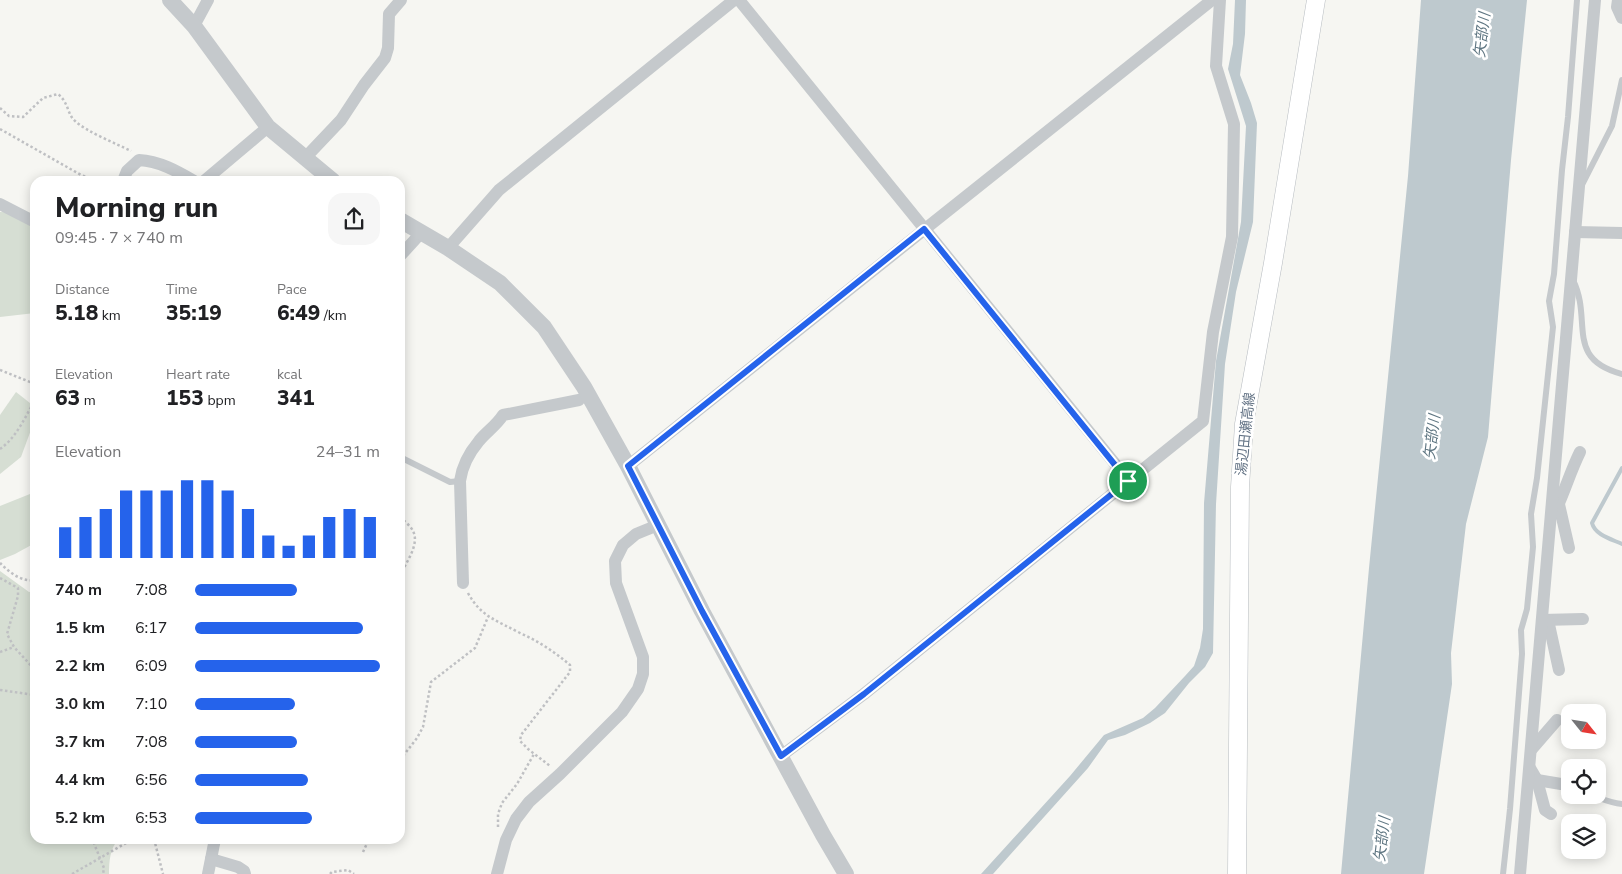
<!DOCTYPE html>
<html lang="en">
<head>
<meta charset="utf-8">
<style>
	:root { --surface:#fff; --page:#f6f6f6; --text:#202124; --muted:#757577; --accent:#2563eb }
	body { margin:0; font-family:"Nunito Sans","Noto Sans JP",sans-serif; background:var(--page); color:var(--text); height:100vh; display:flex; flex-direction:column; font-size:19px; white-space:nowrap }
	* { box-sizing:border-box; margin:0 }
	p { font-size:16px; color:var(--muted) }
	.icon { flex:none; width:28px; height:28px; fill:none; stroke:currentColor; stroke-width:2; stroke-linecap:round; stroke-linejoin:round }
	.map { position:relative; flex:1; overflow:hidden }
	.side { position:absolute; left:30px; top:176px; width:375px; height:668px; display:flex; flex-direction:column; background:var(--surface); border-radius:15px; box-shadow:0 2px 12px #0003 }
	.side>* { flex:none }
	.needle { width:32px; rotate:120deg }
	.controls { position:absolute; left:1561px; top:704px; display:grid; gap:10px }
	.controls a { display:grid; place-items:center; width:45px; height:45px; border-radius:10px; background:var(--surface); box-shadow:0 2px 12px #0003; font-size:25px }
	.pin { position:absolute; display:grid; place-items:center; width:42px; height:42px; color:#fff; margin:-21px; border:2px solid #fff; border-radius:50%; box-shadow:0 1px 5px #0007 }
	.round { display:grid; place-items:center; flex:none; width:52px; height:52px; border-radius:15px; background:var(--page) }
	.summary { display:flex; align-items:center; justify-content:space-between; height:85px; padding:0 25px }
	h1 { font-size:28px; font-weight:800; line-height:38px }
	.stats { display:grid; grid-template-columns:repeat(3,1fr); gap:8px; height:85px; padding:5px 25px }
	.stats div { display:grid; align-content:center }
	.stats b { font-size:21px; font-weight:800 }
	.stats small { font-size:14px; font-weight:400 }
	.stats p { font-size:14px }
	.chart { height:140px; padding:10px 25px }
	.chart p { display:flex; justify-content:space-between }
	.chart svg { width:100%; height:90px; margin-top:5px; stroke:var(--accent); stroke-width:6 }
	ul { padding:0 25px; list-style:none; font-size:16px }
	li { display:grid; grid-template-columns:80px 60px 1fr; align-items:center; height:38px }
	li i { height:12px; border-radius:6px; background:var(--accent) }
	.map>svg:first-child { display:block }
	.green { fill:#d6ded3 }
	.water { fill:#bec9ce }
	.lines { fill:none; stroke-linecap:round; stroke-linejoin:round }
	.stream { stroke:#bec9ce; stroke-width:4 }
	.secondary-casing { stroke:#b7bcc1; stroke-width:19 }
	.path { stroke:#bfc0c3; stroke-width:2.5; stroke-dasharray:2.5 2.5; stroke-linecap:butt }
	.service { stroke:#c5c9cc; stroke-width:6 }
	.minor { stroke:#c5c9cc; stroke-width:12 }
	.tertiary { stroke:#c5c9cc; stroke-width:16 }
	.secondary { stroke:#fff; stroke-width:18 }
	.route-casing { stroke:#fff; stroke-width:10 }
	.route { stroke:#2563eb; stroke-width:6 }
	.labels { text-anchor:middle; stroke-width:5; stroke-linejoin:round; paint-order:stroke }
	.street-label { font-size:14px; fill:#637385; stroke:#fff }
	.water-label { font-size:15px; font-style:italic; fill:#5f7682; stroke:#fff }
</style>
</head>
<body>
<div class="map">
<svg width="1622" height="874" viewBox="0 0 1622 874">
	<rect width="100%" height="100%" fill="#f6f6f2"/>
	<g class="green">
		<polygon points="0,212 35,213 35,313 0,317"/>
		<polygon points="16,392 35,407 35,419 21,457 0,474 0,415"/>
		<polygon points="35,492 35,543 15,554 0,560 0,506"/>
		<path d="M0,571L29,592L35,591V839H119C110,847 109,862 109,874H0Z"/>
	</g>
	<g class="water">
		<polygon points="1235,0 1246,0 1245,34 1240,75 1251,103 1257,123 1253,222 1236,292 1225,364 1216,504 1213,653 1205,667 1189,683 1165,713 1150,723 1125,735 1108,740 1088,768 993,874 981,874 1070,776 1104,735 1143,718 1155,708 1185,676 1194,666 1200,648 1203,629 1204,503 1216,361 1241,222 1246,126 1228,69 1233,44"/>
		<polygon points="1421,0 1527,0 1511,160 1488,437 1466,524 1451,653 1452,684 1424,874 1341,874 1369,568 1408,176"/>
	</g>
	<g class="lines">
		<path class="stream" d="M1622,468L1592,523C1595,535 1611,539 1622,544"/>
		<defs>
			<polyline id="secondary" points="1237,874 1240,487 1244,424 1273,263 1316,0"/>
		</defs>
		<use href="#secondary" class="secondary-casing"/>
		<g class="path">
			<path d="M0,108L9,116L23,117L43,98L58,94C69,103 67,114 75,121C87,132 115,143 131,151"/>
			<polyline points="0,129 81,175 98,181"/>
			<polyline points="0,370 35,384"/>
			<path d="M0,449C17,437 25,417 35,400"/>
			<path d="M400,517C404,521 411,526 413,531C420,544 406,563 400,575"/>
			<path d="M0,563C9,572 21,582 35,580"/>
			<polyline points="0,578 18,588 18,596 7,634 14,647 35,670"/>
			<path d="M468,593C481,617 498,621 520,633C538,641 555,652 570,665V672L521,735L520,741L528,749L550,766"/>
			<polyline points="0,652 14,647"/>
			<polyline points="0,690 35,695"/>
			<polyline points="400,760 417,738 423,727 431,682 475,648 488,617"/>
			<polyline points="498,827 498,814 502,803 517,784 534,754"/>
			<polyline points="90,839 93,841 104,868 103,874"/>
			<polyline points="154,839 163,874"/>
			<polyline points="363,852 369,839"/>
			<polyline points="72,874 133,839"/>
			<polyline points="330,874 332,872 348,870 354,874"/>
		</g>
		<g class="service">
			<polyline points="1583,183 1612,126 1622,80"/>
			<path d="M1573,280C1593,320 1564,359 1622,374"/>
			<polyline points="400,457 450,482 460,481"/>
			<path d="M1591,795C1602,799 1611,803 1622,804"/>
			<polyline points="1503,874 1510,809 1522,654 1521,630 1527,609 1533,547 1531,514 1537,478 1553,327 1549,301 1554,274 1562,170 1568,117 1577,0"/>
		</g>
		<g class="minor">
			<polyline points="739,0 1129,481"/>
			<polyline points="1618,0 1617,7 1622,18"/>
			<polyline points="194,26 208,0"/>
			<polyline points="305,158 341,120 364,85 385,58 388,48 389,14 401,0"/>
			<path d="M123,181L127,171L139,160C159,161 177,171 194,181"/>
			<polyline points="204,181 268,127"/>
			<polyline points="0,204 35,222"/>
			<polyline points="1575,232 1622,233"/>
			<polyline points="448,248 499,190 734,0"/>
			<polyline points="400,256 421,233"/>
			<polyline points="628,466 1212,0"/>
			<polyline points="1558,500 1569,548"/>
			<path d="M1554,514C1564,494 1570,472 1580,452"/>
			<path d="M463,583L460,481C462,466 469,453 479,441C486,432 496,426 503,415L579,400"/>
			<polyline points="1542,620 1583,619"/>
			<polyline points="1548,620 1559,670"/>
			<polyline points="1531,750 1557,720"/>
			<polyline points="781,756 864,694 1203,421 1213,332 1232,237 1234,124 1216,66 1220,0"/>
			<polyline points="1530,768 1537,780 1545,810 1551,814"/>
			<polyline points="1537,780 1561,784"/>
			<polyline points="211,859 238,867 244,871 245,874"/>
			<polyline points="208,874 215,839"/>
			<polyline points="497,874 506,840 516,819 529,802 560,774 622,712 638,689 643,674 643,657 616,583 615,561 623,545 636,534 658,525"/>
			<polyline points="1520,874 1595,0"/>
		</g>
		<g class="tertiary">
			<polyline points="170,0 194,26 268,127 333,181"/>
			<polyline points="400,220 448,248 500,283 544,327 584,387 628,466 702,611 823,835 846,874"/>
		</g>
		<use href="#secondary" class="secondary"/>
	</g>
	<g class="lines">
		<defs>
			<polygon id="route" points="924,229 1128,481 864,694 781,756 702,611 628,466"/>
		</defs>
		<use href="#route" class="route-casing"/>
		<use href="#route" class="route"/>
	</g>
	<g class="labels">
		<g class="street-label">
			<text transform="translate(1245 434) rotate(-84)" y="5">湯辺田瀬高線</text>
		</g>
		<g class="water-label">
			<text transform="translate(1482 35) rotate(-83)" y="5">矢部川</text>
			<text transform="translate(1432 437) rotate(-83)" y="5">矢部川</text>
			<text transform="translate(1382 839) rotate(-83)" y="5">矢部川</text>
		</g>
	</g>
</svg>
<div class="controls">
<a><svg class="needle" viewBox="-14 -14 28 28"><path d="M0-13l5 13h-10z" fill="#e53935"/><path d="M0 13l5-13h-10z" fill="#757577"/></svg></a>
<a><svg class="icon" aria-label="locate" viewBox="0 0 24 24"><circle cx="12" cy="12" r="6"/><path d="M12 2v4M12 18v4M2 12h4M18 12h4"/></svg></a>
<a><svg class="icon" aria-label="layers" viewBox="0 0 24 24"><path d="M12 4l9 5-9 5-9-5zM3 14l9 5 9-5"/></svg></a>
</div>
<div class="pin" style="left:1128px;top:481px;background:#1e9e55"><svg class="icon" aria-label="arrive" viewBox="0 0 24 24"><path d="M6 21V4h12l-3 4 3 4H6"/></svg></div>
<section class="side">
<div class="summary"><div><h1>Morning run</h1><p>09:45 · 7 × 740 m</p></div><a class="round"><svg class="icon" aria-label="share" viewBox="0 0 24 24"><path d="M12 15V3M7 8l5-5 5 5M5 13v7h14v-7"/></svg></a></div>
<div class="stats">
<div><p>Distance</p><b>5.18<small> km</small></b></div>
<div><p>Time</p><b>35:19</b></div>
<div><p>Pace</p><b>6:49<small> /km</small></b></div>
</div>
<div class="stats">
<div><p>Elevation</p><b>63<small> m</small></b></div>
<div><p>Heart rate</p><b>153<small> bpm</small></b></div>
<div><p>kcal</p><b>341</b></div>
</div>
<div class="chart"><p><span>Elevation</span>24–31 m</p>
<svg viewBox="0 0 160 44" preserveAspectRatio="none"><path d="M5 44V29M15 44V24M25 44V20M35 44V11M45 44V11M55 44V11M65 44V6M75 44V6M85 44V11M95 44V20M105 44V33M115 44V38M125 44V33M135 44V24M145 44V20M155 44V24"/></svg>
</div>
<ul>
<li><b>740 m</b>7:08<i style="width:55%"></i></li>
<li><b>1.5 km</b>6:17<i style="width:91%"></i></li>
<li><b>2.2 km</b>6:09<i style="width:100%"></i></li>
<li><b>3.0 km</b>7:10<i style="width:54%"></i></li>
<li><b>3.7 km</b>7:08<i style="width:55%"></i></li>
<li><b>4.4 km</b>6:56<i style="width:61%"></i></li>
<li><b>5.2 km</b>6:53<i style="width:63%"></i></li>
</ul>
</section>
</div>
</body>
</html>
